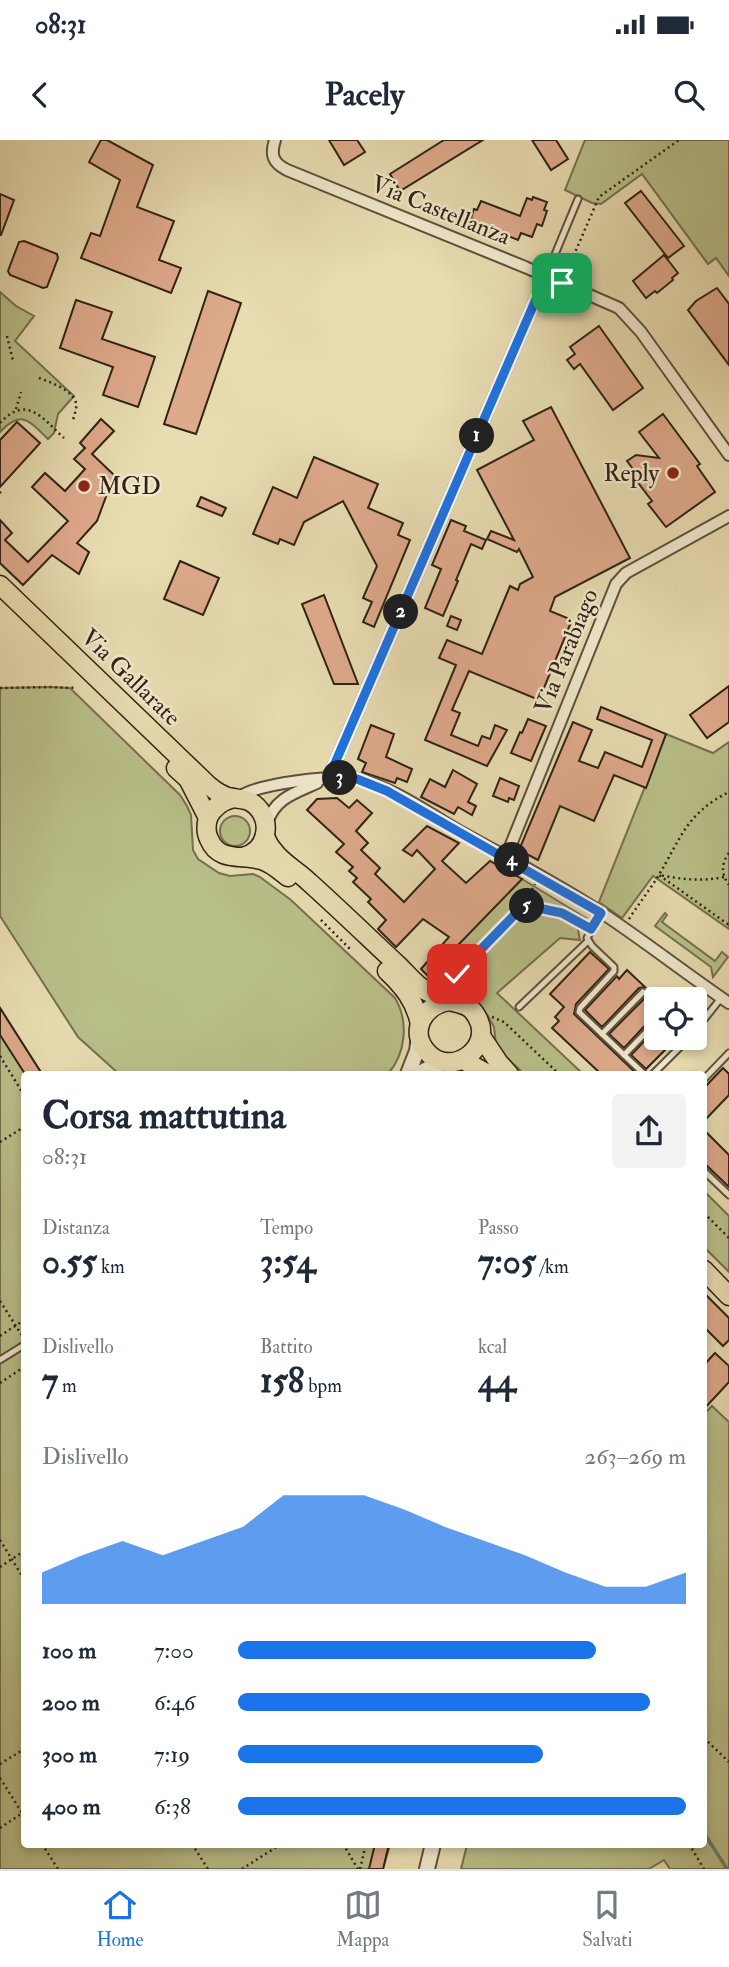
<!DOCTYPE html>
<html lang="it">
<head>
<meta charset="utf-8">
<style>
	:root { --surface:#fff; --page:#f2f2f3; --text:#1f2937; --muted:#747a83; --line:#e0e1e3; --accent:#1a73e8 }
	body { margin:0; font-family:"IM FELL Double Pica",serif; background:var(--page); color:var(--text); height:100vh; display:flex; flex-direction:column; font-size:26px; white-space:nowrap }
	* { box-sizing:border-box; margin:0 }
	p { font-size:23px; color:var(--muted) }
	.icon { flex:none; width:38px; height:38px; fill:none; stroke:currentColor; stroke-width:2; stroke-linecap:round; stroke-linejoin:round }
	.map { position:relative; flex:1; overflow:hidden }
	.side { position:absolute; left:21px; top:931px; width:686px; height:777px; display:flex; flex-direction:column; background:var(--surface); border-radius:7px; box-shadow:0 4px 10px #0003 }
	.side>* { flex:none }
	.buttons { position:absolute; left:644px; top:847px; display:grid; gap:14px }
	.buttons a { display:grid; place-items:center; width:63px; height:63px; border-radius:7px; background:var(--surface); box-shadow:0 4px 10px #0003; font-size:35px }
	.pin { position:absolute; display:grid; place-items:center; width:60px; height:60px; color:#fff; margin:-30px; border-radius:14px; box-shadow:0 4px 10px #0006 }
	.km { position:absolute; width:35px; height:35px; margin:-18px; border-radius:50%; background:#222; color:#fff; font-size:19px; line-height:35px; text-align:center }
	.round { display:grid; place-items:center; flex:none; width:74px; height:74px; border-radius:7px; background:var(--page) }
	.headline { display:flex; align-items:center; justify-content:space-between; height:119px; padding:0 21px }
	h1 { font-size:38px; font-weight:700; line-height:52px }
	.figures { display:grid; grid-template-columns:repeat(3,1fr); gap:10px; height:119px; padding:7px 21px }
	.figures div { display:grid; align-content:center }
	.figures b { font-size:35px; font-weight:700 }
	.figures small { font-size:19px; font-weight:400 }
	.figures p { font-size:19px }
	.chart { height:196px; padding:14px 21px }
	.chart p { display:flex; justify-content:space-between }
	.chart svg { width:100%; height:126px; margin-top:7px; fill:var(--accent); opacity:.7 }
	ul { padding:0 21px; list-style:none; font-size:23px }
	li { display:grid; grid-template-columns:112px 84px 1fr; align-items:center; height:52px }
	li i { height:18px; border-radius:9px; background:var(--accent) }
	.status { display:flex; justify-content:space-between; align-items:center; height:49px; padding:0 35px; background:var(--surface); direction:ltr }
	.status svg { height:19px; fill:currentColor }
	header { display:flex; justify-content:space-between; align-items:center; height:91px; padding:0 21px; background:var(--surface); font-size:32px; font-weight:700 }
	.tab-bar { display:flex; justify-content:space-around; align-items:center; height:98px; border-top:2px solid var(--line); background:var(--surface); font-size:19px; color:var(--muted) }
	.tab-bar a { display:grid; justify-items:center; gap:4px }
	.tab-bar .active { color:var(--accent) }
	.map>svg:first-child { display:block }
	.green { fill:#b9bf89; stroke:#74704f; stroke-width:2 }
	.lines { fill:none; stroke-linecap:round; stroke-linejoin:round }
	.stream { stroke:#6e7e70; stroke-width:3.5 }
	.building { fill:#deaa8c; stroke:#302215; stroke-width:2 }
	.service-casing { stroke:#5e503c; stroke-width:9 }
	.minor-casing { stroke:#5e503c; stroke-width:14 }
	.tertiary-casing { stroke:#5e503c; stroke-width:18 }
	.primary-casing { stroke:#302215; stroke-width:21 }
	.path { stroke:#302215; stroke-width:2.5; stroke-dasharray:2 3.5; stroke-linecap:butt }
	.service { stroke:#f0e8cc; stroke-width:5 }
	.minor { stroke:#f0e8cc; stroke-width:10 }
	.tertiary { stroke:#f0e8cc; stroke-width:14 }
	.primary { stroke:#e8dcb1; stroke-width:18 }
	.route-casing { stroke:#fff; stroke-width:14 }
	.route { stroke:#1a73e8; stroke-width:9 }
	.poi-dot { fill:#8f2418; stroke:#f0e8cc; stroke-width:2.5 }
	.labels { text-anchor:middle; stroke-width:5; stroke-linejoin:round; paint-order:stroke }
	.street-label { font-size:24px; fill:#302215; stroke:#f0e8cc }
	.poi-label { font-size:24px; fill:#302215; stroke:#f0e8cc; text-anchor:end }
</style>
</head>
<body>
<div class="status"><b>08:31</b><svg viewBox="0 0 49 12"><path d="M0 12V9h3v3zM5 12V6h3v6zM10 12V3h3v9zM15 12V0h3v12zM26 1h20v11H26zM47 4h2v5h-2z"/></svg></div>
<header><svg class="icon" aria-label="back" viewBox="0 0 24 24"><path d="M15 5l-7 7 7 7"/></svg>Pacely<svg class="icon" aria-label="search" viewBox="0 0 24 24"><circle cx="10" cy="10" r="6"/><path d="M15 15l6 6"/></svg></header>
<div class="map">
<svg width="729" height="1729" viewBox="0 0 729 1729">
	<rect width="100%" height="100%" fill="#e8dcb1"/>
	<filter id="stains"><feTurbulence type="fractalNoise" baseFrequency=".00286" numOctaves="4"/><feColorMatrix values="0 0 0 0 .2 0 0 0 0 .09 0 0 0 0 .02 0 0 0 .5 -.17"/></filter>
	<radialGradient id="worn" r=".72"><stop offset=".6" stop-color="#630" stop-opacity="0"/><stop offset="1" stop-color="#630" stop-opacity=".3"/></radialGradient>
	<g class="green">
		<polygon points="585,0 729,0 729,136 716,118 708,124 642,34 601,64 592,63 565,50"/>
		<path d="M0,152L16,166L34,176L15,201L74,256L58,274L54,293L48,299C29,281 22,269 0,292Z"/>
		<path d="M51,547L70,548L180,655L187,666L191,675L193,710L198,719L219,733L230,736L253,734L260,737L291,760L395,858C409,882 406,913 388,934H119L78,897L0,776V548Z"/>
		<polygon points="666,594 713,613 729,602 729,789 653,736 622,778 599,762"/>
		<circle cx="235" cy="691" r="15"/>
		<polygon points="522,739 586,778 577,785 580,800 560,798 497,853 583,934 524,934 503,914 496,905 494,887 488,876 472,856 456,848 440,845 428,836"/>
		<polygon points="665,773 667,775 662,782 715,821 722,812 728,817 713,837 711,827 655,786"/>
		<polygon points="0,868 42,934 24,934 24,1704 390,1705 383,1729 0,1729"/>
		<polygon points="704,1051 729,1076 729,1132 704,1107"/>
		<polygon points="712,1266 729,1282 729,1729 670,1729 664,1720 649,1729 461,1729 467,1705 704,1704 704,1274"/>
	</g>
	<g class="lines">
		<polyline class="stream" points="704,1693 727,1729"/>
	</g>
	<g class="building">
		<polygon points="101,0 107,0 153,25 137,67 174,81 159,120 181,128 171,153 81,118 91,93 100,96 120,40 89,22"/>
		<polygon points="329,0 357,0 365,12 344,25"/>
		<polygon points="444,0 483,0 400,51 390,34"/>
		<polygon points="532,0 556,0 568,19 551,30"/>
		<polygon points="641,51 684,106 668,118 625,63"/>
		<polygon points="0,54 14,60 1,95 0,95"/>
		<polygon points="533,57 547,62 544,70 547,71 542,86 537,84 532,97 521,93 518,100 503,94 502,97 475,87 477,81 471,78 474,69 477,70 481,61 520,76 527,58 532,60"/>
		<polygon points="24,101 57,114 58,118 47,147 43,148 10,135 8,131 19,102"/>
		<polygon points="664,115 678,133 672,138 673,140 657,153 655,151 646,158 633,141"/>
		<polygon points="717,148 729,164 729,225 688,170 696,161"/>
		<polygon points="208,151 241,163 196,294 164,284"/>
		<polygon points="76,160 112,172 102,199 155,217 138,267 103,255 113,227 60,208"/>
		<polygon points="599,186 643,248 613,270 580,224 574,229 567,220 575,214 570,207"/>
		<polygon points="551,267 630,418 555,457 550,471 572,480 539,560 469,531 452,570 460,573 451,595 478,606 482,596 490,599 495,585 507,590 487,626 425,600 456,525 439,518 447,500 482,514 510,446 518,450 520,444 533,437 519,409 517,412 487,399 491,391 514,400 477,330 534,300 523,281"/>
		<polygon points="663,274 700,324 697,326 715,352 666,387 648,364 652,361 633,336 636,333 627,321 636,315 659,318 639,292"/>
		<polygon points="101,279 114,291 92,314 114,335 97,381 77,403 89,412 79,434 52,415 23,445 0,423 0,380 12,393 5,400 28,422 68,381 32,347 45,333 65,351 85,329 74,319 85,308 80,303"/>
		<polygon points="17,282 40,303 0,347 0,300"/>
		<polygon points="314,317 378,344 368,368 403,383 398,395 410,400 374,487 363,482 372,462 363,458 377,426 343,361 304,382 294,405 280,399 278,404 253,394 273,347 297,358"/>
		<polygon points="201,357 226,368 222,376 197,366"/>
		<polygon points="451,380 466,386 464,391 486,400 482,409 471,404 456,440 458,441 443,476 425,468 441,429 432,425"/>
		<polygon points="180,421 219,438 203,475 164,459"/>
		<polygon points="324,455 358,544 334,544 302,464"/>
		<polygon points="451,476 461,480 457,490 447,486"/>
		<polygon points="729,546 729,582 707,598 690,575"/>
		<polygon points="601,567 666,594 652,632 646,648 614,635 594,681 560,666 538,720 519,710 573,582 592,590 579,621 598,628 605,612 642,627 652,600 597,579"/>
		<polygon points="528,579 546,586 531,621 511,613 520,592 522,593"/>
		<polygon points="371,585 394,594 386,617 412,629 407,642 397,638 395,643 362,632 366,623 358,619"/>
		<polygon points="453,630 477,644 468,662 476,666 472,675 458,667 454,674 421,657 430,639 445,647"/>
		<polygon points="500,638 519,646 514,660 509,658 508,662 493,656"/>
		<polygon points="337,658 349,668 357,660 372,673 356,691 368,703 361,710 380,728 375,734 404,762 435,729 417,710 412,716 403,710 427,686 459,703 442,721 466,743 490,721 522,739 428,836 421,829 449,797 423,779 396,807 378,789 386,780 368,762 371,759 353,742 357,738 349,731 353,727 336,712 344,704 307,670 317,659"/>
		<polygon points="590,812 609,829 576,864 574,874 637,934 601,934 552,888 559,881 555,877 564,867 550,854"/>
		<polygon points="627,830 645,847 639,848 602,887 585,870 617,836 619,839"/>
		<polygon points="648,850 656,858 656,877 652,878 624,908 609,894 647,856"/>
		<polygon points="0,868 42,934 25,934 0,895"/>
		<polygon points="656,889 656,898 677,898 646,929 631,915"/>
		<polygon points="723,928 729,934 729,955 704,981 704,948"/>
		<polygon points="704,990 729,1015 729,1047 704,1023"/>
		<polygon points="704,1153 729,1178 729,1200 723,1206 704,1187"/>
		<polygon points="715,1213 729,1226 729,1242 704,1269 704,1225"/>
		<polygon points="375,1704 389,1704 383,1729 369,1729"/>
	</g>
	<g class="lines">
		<defs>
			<g id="service">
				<polyline points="546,136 578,59"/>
				<polyline points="601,773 587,798 592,806 614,827 614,831 580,868 579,872 644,934"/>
				<polyline points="519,867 588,801"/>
				<polyline points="695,891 721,858"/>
				<polyline points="602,894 643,852"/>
				<polyline points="624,915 656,882"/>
				<polyline points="653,934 689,898"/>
				<polyline points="704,939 729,913"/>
				<polyline points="704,1031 729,1055"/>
				<polyline points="0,1220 24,1205"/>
			</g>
			<g id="minor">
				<path d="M275,0C270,15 273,23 287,30L525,127L619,168L641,192L729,315"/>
				<polyline points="329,637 546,136"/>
				<path d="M238,658C257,643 333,635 357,639C388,645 429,673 456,689C504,716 553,741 599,771C643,800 685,833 729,863"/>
				<path d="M267,683C275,658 295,653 317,643"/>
				<polyline points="506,717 616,444 626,433 729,376"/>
			</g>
			<g id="tertiary">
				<polyline points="408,934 417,911 419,895"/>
				<polyline points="418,934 431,927 447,922"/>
				<polyline points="427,1729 433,1704"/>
			</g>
			<g id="primary">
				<path d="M0,445L208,645C215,651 224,657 233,658C238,659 244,659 249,661C261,667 268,681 265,694C263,706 254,714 243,717"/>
				<polyline points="176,628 188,639 208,678"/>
				<path d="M233,658C222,661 213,667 208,678C206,685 206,693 209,699C219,723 241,714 261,720C270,722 280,731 288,737"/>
				<path d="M265,696C267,701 269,706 273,710C282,723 298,731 309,742C339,769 369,798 399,826C407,834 416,845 426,851C432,854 439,857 446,860C458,864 470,863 477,877C495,908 450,939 427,912C408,891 424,865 449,861"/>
				<path d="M387,831C404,847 415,861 420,884"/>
				<polyline points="481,896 499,923 509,934"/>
				<polyline points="463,920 488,934"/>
				<polyline points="704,1130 729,1156"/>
			</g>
		</defs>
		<use href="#service" class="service-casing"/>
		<use href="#minor" class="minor-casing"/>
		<use href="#tertiary" class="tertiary-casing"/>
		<use href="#primary" class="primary-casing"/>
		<g class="path">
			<polyline points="567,131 599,57 679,0"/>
			<polyline points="7,196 13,221"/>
			<path d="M39,238C50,242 73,250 76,263C77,268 74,276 73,280"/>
			<polyline points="16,269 21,252"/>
			<path d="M0,283C27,254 42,278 64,298"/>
			<polyline points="0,352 1,353"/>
			<polyline points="0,548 51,547 70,548 76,547"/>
			<path d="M729,713C721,724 721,734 729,745"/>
			<path d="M724,737C701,742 681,739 659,735L729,785"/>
			<polyline points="524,765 562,773 583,785"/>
			<path d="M629,779C638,765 648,752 657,738C681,699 685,674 729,652"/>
			<polyline points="321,780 350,809"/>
			<polyline points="455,847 457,834 524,765 535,744"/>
			<polyline points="492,877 504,882 559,934"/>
			<polyline points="0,916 24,955"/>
			<polyline points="0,1002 24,987"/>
			<polyline points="704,1073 729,1098"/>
			<polyline points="0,1161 23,1197"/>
			<polyline points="0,1196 24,1180"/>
			<polyline points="0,1243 24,1227"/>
			<polyline points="0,1400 24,1439"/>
			<polyline points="0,1427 24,1411"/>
			<polyline points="704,1598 729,1622"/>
			<polyline points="0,1624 24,1609"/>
			<polyline points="0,1638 24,1676"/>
			<polyline points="0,1688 24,1672"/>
			<polyline points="42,1704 58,1729"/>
			<polyline points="192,1704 208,1729"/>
			<polyline points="343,1704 358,1729"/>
			<polyline points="689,1704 704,1729"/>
			<polyline points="242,1729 281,1704"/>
			<polyline points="360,1729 366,1704"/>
		</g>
		<use href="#service" class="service"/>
		<use href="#minor" class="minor"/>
		<use href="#tertiary" class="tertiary"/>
		<use href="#primary" class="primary"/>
	</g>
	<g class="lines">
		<defs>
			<polyline id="route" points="457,834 524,765 562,773 591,789 601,773 387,651 357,639 329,637 546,136 562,143"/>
		</defs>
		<use href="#route" class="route-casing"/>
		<use href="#route" class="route"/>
	</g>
	<g class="poi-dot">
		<circle cx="673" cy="333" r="7"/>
		<circle cx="84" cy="346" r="7"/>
	</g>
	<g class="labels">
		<g class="street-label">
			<text transform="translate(441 70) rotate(22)" y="8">Via Castellanza</text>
			<text transform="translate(566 511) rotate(-68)" y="8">Via Parabiago</text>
			<text transform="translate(131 537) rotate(44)" y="8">Via Gallarate</text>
		</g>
		<g class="poi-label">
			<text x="659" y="341">Reply</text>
			<text x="98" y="354" text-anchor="start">MGD</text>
		</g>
	</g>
	<rect width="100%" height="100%" filter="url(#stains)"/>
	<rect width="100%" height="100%" fill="url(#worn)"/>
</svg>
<div class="buttons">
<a><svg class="icon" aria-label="locate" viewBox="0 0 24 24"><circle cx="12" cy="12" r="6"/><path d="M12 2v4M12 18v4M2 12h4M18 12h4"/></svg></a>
</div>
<div class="pin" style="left:562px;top:143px;background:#1e9e55"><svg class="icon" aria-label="arrive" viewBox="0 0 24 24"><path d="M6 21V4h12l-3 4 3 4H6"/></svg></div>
<div class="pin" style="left:457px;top:834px;background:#d93025"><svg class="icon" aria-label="check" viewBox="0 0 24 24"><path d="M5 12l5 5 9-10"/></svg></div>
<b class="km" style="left:477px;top:296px">1</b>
<b class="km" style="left:401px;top:472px">2</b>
<b class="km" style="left:340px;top:638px">3</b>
<b class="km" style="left:512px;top:720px">4</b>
<b class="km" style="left:527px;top:766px">5</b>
<section class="side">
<div class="headline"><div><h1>Corsa mattutina</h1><p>08:31</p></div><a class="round"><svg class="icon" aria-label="share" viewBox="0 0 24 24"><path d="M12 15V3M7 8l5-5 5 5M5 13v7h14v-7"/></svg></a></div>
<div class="figures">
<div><p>Distanza</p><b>0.55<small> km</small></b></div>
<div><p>Tempo</p><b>3:54</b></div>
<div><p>Passo</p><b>7:05<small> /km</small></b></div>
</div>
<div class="figures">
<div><p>Dislivello</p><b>7<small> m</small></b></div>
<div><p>Battito</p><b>158<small> bpm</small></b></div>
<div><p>kcal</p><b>44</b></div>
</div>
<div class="chart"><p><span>Dislivello</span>263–269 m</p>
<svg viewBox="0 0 160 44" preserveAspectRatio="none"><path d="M0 44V33L10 27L20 22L30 27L40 22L50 17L60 6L70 6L80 6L90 11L100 17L110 22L120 27L130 33L140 38L150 38L160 33V44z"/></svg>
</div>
<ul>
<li><b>100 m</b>7:00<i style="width:80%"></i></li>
<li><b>200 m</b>6:46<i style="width:92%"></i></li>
<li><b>300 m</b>7:19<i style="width:68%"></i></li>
<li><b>400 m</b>6:38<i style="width:100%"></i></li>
</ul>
</section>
</div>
<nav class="tab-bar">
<a class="active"><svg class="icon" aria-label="home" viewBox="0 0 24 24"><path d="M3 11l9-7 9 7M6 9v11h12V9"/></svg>Home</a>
<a><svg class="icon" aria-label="map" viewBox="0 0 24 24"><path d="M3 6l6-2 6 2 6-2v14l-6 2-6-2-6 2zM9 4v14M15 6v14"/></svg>Mappa</a>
<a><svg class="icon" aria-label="saved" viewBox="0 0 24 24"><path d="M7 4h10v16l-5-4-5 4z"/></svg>Salvati</a>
</nav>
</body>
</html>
